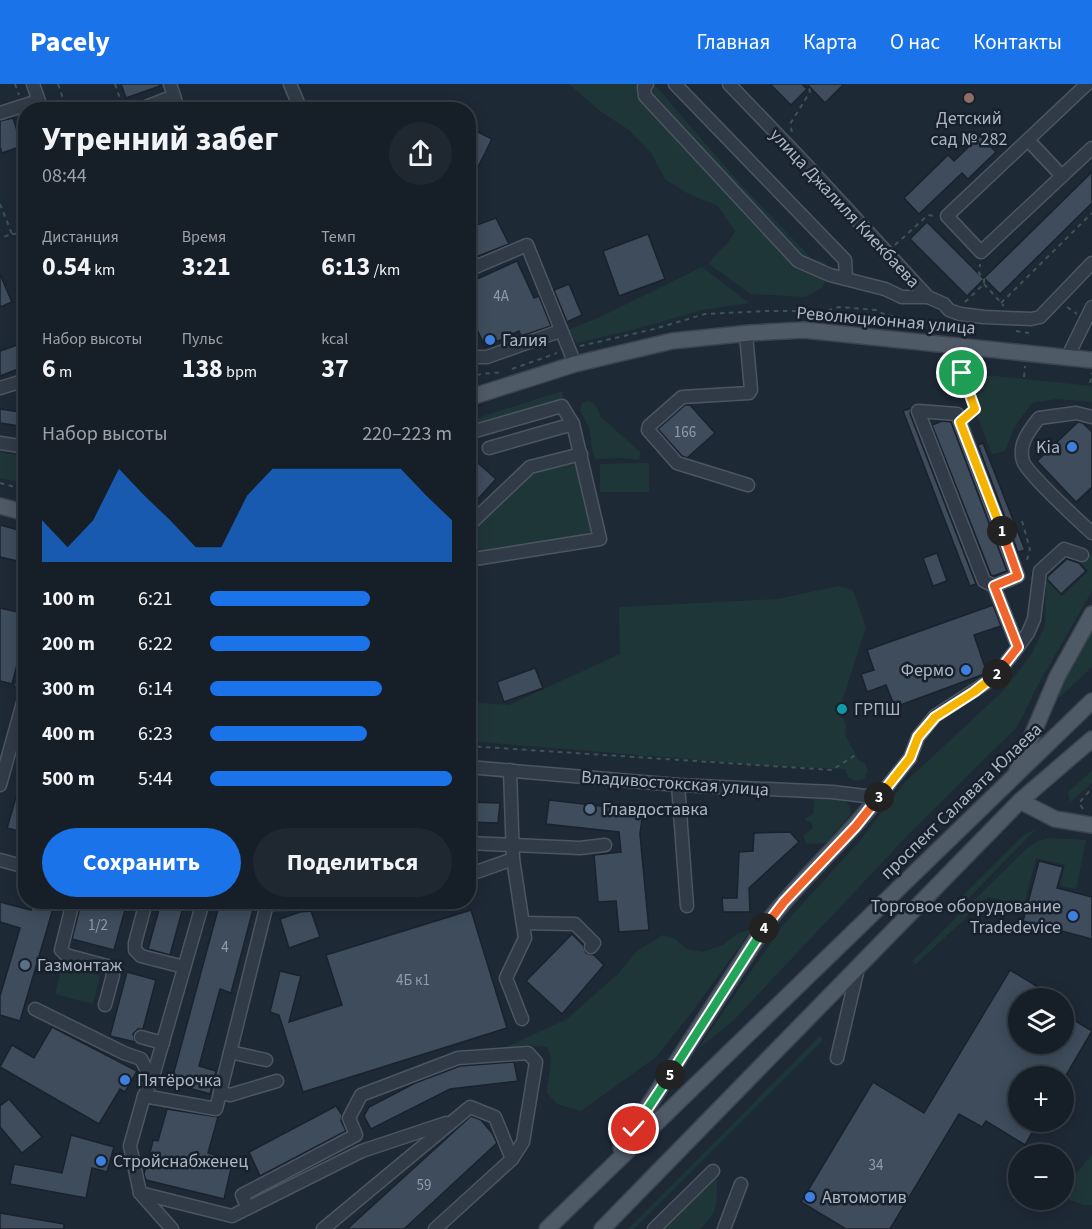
<!DOCTYPE html>
<html lang="ru">
<head>
<meta charset="utf-8">
<style>
	:root { --surface:#161f28; --page:#1f2730; --text:#f1f3f6; --muted:#9ea2a8; --line:#353d45; --accent:#1a73e8 }
	body { margin:0; font-family:"Source Sans 3",sans-serif; background:var(--page); color:var(--text); height:100vh; display:flex; flex-direction:column; font-size:22px; white-space:nowrap }
	* { box-sizing:border-box; margin:0 }
	p { font-size:20px; color:var(--muted) }
	.icon { flex:none; width:33px; height:33px; fill:none; stroke:currentColor; stroke-width:2; stroke-linecap:round; stroke-linejoin:round }
	.map { position:relative; flex:1; overflow:hidden }
	.panel { position:absolute; left:18px; top:18px; width:458px; height:807px; display:flex; flex-direction:column; background:var(--surface); border-radius:24px; box-shadow:0 3px 15px #0003,0 0 0 2px var(--line) }
	.panel>* { flex:none }
	.buttons { position:absolute; left:1008px; top:904px; display:grid; gap:12px }
	.buttons a { display:grid; place-items:center; width:66px; height:66px; border-radius:50%; background:var(--surface); box-shadow:0 3px 15px #0003,0 0 0 2px var(--line); font-size:30px }
	.pin { position:absolute; display:grid; place-items:center; width:51px; height:51px; color:#fff; margin:-26px; border:3px solid #fff; border-radius:50%; box-shadow:0 2px 6px #0007 }
	.km { position:absolute; width:30px; height:30px; margin:-15px; border-radius:50%; background:#222; color:#fff; font-size:16px; line-height:30px; text-align:center }
	.round { display:grid; place-items:center; flex:none; width:63px; height:63px; border-radius:32px; background:var(--page) }
	.head { display:flex; align-items:center; justify-content:space-between; height:102px; padding:0 24px }
	h1 { font-size:33px; font-weight:700; line-height:45px }
	.metrics { display:grid; grid-template-columns:repeat(3,1fr); gap:9px; height:102px; padding:6px 24px }
	.metrics div { display:grid; align-content:center }
	.metrics b { font-size:26px; font-weight:700 }
	.metrics small { font-size:16px; font-weight:400 }
	.metrics p { font-size:16px }
	.chart { height:168px; padding:12px 24px }
	.chart p { display:flex; justify-content:space-between }
	.chart svg { width:100%; height:108px; margin-top:6px; fill:var(--accent); opacity:.7 }
	.primary-button { display:flex; gap:12px; margin-top:auto; padding:12px 24px }
	.primary-button a { flex:1; height:69px; border-radius:36px; background:var(--accent); color:#fff; font-size:24px; font-weight:700; line-height:69px; text-align:center }
	.primary-button a+a { background:var(--page); color:var(--text) }
	ul { padding:0 24px; list-style:none; font-size:20px }
	li { display:grid; grid-template-columns:96px 72px 1fr; align-items:center; height:45px }
	li i { height:15px; border-radius:8px; background:var(--accent) }
	header { display:flex; align-items:center; gap:36px; box-sizing:border-box; height:84px; padding:0 30px; background:var(--accent); color:#fff }
	header strong { font-size:28px }
	nav { display:flex; gap:33px; margin-inline-start:auto; font-size:21px }
	.map>svg:first-child { display:block }
	.green { fill:#1f3638 }
	.building { fill:#3e4c5c; stroke:#19222d; stroke-width:1.5 }
	.lines { fill:none; stroke-linecap:round; stroke-linejoin:round }
	.minor-casing { stroke:#4c5662; stroke-width:15 }
	.major-casing { stroke:#3b4450; stroke-width:18 }
	.path { stroke:#3d5355; stroke-width:2; stroke-dasharray:4.5 4.5; stroke-linecap:butt }
	.minor { stroke:#313b47; stroke-width:12 }
	.major { stroke:#4f5a67; stroke-width:15 }
	.split-1-casing { stroke:#fff; stroke-width:12 }
	.split-2-casing { stroke:#fff; stroke-width:12 }
	.split-3-casing { stroke:#fff; stroke-width:12 }
	.split-4-casing { stroke:#fff; stroke-width:12 }
	.split-5-casing { stroke:#fff; stroke-width:12 }
	.split-6-casing { stroke:#fff; stroke-width:12 }
	.split-1 { stroke:#f5b400; stroke-width:8 }
	.split-2 { stroke:#f0652b; stroke-width:8 }
	.split-3 { stroke:#f5b400; stroke-width:8 }
	.split-4 { stroke:#f0652b; stroke-width:8 }
	.split-5 { stroke:#22a559; stroke-width:8 }
	.split-6 { stroke:#22a559; stroke-width:8 }
	.education-dot { fill:#8d6e63; stroke:#17202b; stroke-width:2 }
	.shop-dot { fill:#3f7fe0; stroke:#17202b; stroke-width:2 }
	.culture-dot { fill:#0f9aa8; stroke:#17202b; stroke-width:2 }
	.service-dot { fill:#5c6f8a; stroke:#17202b; stroke-width:2 }
	.labels { text-anchor:middle; stroke-width:5; stroke-linejoin:round; paint-order:stroke }
	.number-label { font-size:15px; fill:#909caa }
	.poi-label { font-size:18px; fill:#abb6c4; stroke:#17202b; text-anchor:start }
	.street-label { font-size:18px; fill:#abb6c4; stroke:#17202b }
</style>
</head>
<body>
<header>
<strong>Pacely</strong>
<nav><a>Главная</a><a>Карта</a><a>О нас</a><a>Контакты</a></nav>
</header>
<div class="map">
<svg width="1092" height="1145" viewBox="0 0 1092 1145">
	<rect width="100%" height="100%" fill="#1e2936"/>
	<g class="green">
		<path d="M569,0H654L741,101L811,174L826,179L825,196L823,203L805,213L751,210L709,180C718,164 727,165 735,147L718,122L687,109L665,95L651,69L629,46L600,27Z"/>
		<polygon points="702,183 749,219 702,226 647,242 577,259 568,246 602,232"/>
		<polygon points="985,291 1092,302 1092,318 1056,315 1032,319 1015,342 1005,367 992,370 976,329 977,327 965,293"/>
		<polygon points="562,307 564,316 468,346 468,337"/>
		<polygon points="588,317 595,320 601,333 640,368 639,376 623,374 596,375 593,369 589,344 580,326 582,319"/>
		<polygon points="0,368 25,373 25,400 0,394"/>
		<polygon points="578,379 591,449 468,471 468,450 531,388"/>
		<polygon points="649,379 649,408 600,408 600,380"/>
		<polygon points="1092,469 1092,507 1039,599 1017,643 908,751 734,936 697,966 783,841 858,759 904,699 1001,609 1031,571 1045,542 1046,496 1062,512 1088,487 1080,478"/>
		<path d="M838,502L853,506L866,543L838,630C847,637 847,640 845,651L859,677L865,679L868,687L864,695L855,697L848,693L845,685L773,682L468,657V618L509,621L620,570L619,523L778,515Z"/>
		<polygon points="1092,542 1092,583 1059,614 1058,609"/>
		<polygon points="1092,687 1092,699 1070,718 1068,708"/>
		<polygon points="815,713 843,715 850,723 851,730 826,759 807,760 803,752 813,744 811,738 806,737 805,735 813,730"/>
		<polygon points="1036,745 960,823 955,819 1024,751"/>
		<polygon points="1049,754 1086,756 1076,805 1060,802 1065,781 1036,774 1024,822 988,813 915,881 912,877 1025,766 1038,757"/>
		<path d="M752,845L692,928L656,973L581,1027L557,1020L547,1009C547,992 555,978 547,963L526,961L502,965L567,935L618,890L637,867L663,851L675,855L687,865L703,868L723,861L738,849Z"/>
		<polygon points="62,882 100,892 93,920 55,910"/>
		<polygon points="820,952 823,956 634,1145 628,1145"/>
		<polygon points="1092,1071 1092,1121 1084,1121 1070,1116 1064,1103"/>
		<path d="M713,1094H717C716,1120 720,1126 700,1145H661Z"/>
	</g>
	<g class="building">
		<polygon points="121,0 160,0 160,2 126,14"/>
		<polygon points="770,0 802,0 807,5 791,21"/>
		<polygon points="807,0 844,0 825,19"/>
		<polygon points="13,34 22,62 2,69 0,63 0,37"/>
		<polygon points="468,43 492,55 468,103"/>
		<polygon points="980,52 996,68 968,95 962,89 919,130 904,114 948,71 954,77"/>
		<polygon points="1092,88 1092,119 1000,210 984,194"/>
		<polygon points="496,134 509,160 468,176 468,144"/>
		<polygon points="927,138 984,195 967,212 910,155"/>
		<polygon points="648,150 665,195 619,212 603,167"/>
		<polygon points="517,177 534,214 539,212 551,242 521,252 519,247 485,263 468,226 468,199"/>
		<polygon points="0,190 12,218 0,223"/>
		<polygon points="569,200 582,231 567,238 554,206"/>
		<polygon points="26,258 26,282 0,292 0,267"/>
		<polygon points="685,321 690,321 715,349 687,374 682,372 658,345"/>
		<polygon points="911,324 910,330 976,500 970,502 903,327"/>
		<polygon points="0,325 26,329 26,343 0,339"/>
		<polygon points="942,337 951,338 1007,487 993,492 991,491 932,341"/>
		<polygon points="1078,338 1083,339 1092,348 1092,403 1076,418 1037,377"/>
		<polygon points="983,359 1025,466 1018,468 978,361"/>
		<polygon points="468,370 496,395 468,426"/>
		<polygon points="0,441 26,448 26,479 0,473"/>
		<polygon points="937,469 947,497 933,502 923,474"/>
		<polygon points="1067,475 1079,479 1086,487 1061,510 1047,495 1048,492"/>
		<polygon points="993,521 1001,542 974,551 987,589 895,623 886,601 867,608 861,590 874,586 867,566"/>
		<polygon points="0,524 26,530 26,546 12,600 0,597"/>
		<polygon points="535,584 543,604 504,618 497,598"/>
		<polygon points="23,689 26,690 26,749 7,744"/>
		<polygon points="549,716 643,727 640,750 649,846 619,848 616,817 598,818 594,771 621,768 619,748 546,740"/>
		<polygon points="468,718 500,719 498,739 468,738"/>
		<polygon points="790,748 799,758 749,804 750,828 723,828 722,814 737,814 739,768 753,767 754,749"/>
		<polygon points="1039,777 1063,783 1057,804 1092,813 1092,855 1023,837"/>
		<polygon points="0,818 31,826 33,818 55,818 20,937 0,931 0,912 20,844 0,838"/>
		<polygon points="161,818 175,818 184,820 170,871 148,865"/>
		<polygon points="220,818 255,818 231,909 220,905 199,982 216,987 210,1010 171,999"/>
		<polygon points="81,819 92,818 125,826 114,866 72,855"/>
		<polygon points="471,826 507,944 303,1008 279,931 270,928 280,887 301,892 289,938 342,921 326,871"/>
		<polygon points="311,827 320,853 289,864 280,835 300,828"/>
		<polygon points="572,850 583,861 586,869 594,871 604,881 562,930 526,897"/>
		<polygon points="1010,886 1058,915 1018,915 1018,960 1064,960 1064,930 1092,947 1065,993 1018,993 1018,1038 1038,1038 1025,1061 986,1037 982,1043 959,1030 890,1145 846,1145 801,1118 873,998 924,1029"/>
		<polygon points="127,888 156,896 143,945 138,945 133,950 135,958 110,952"/>
		<polygon points="52,943 137,987 125,1008 120,1005 99,1040 0,983 12,961 34,974"/>
		<polygon points="514,978 518,997 450,1005 371,1045 364,1032 369,1023 415,999 460,982"/>
		<polygon points="9,1015 42,1053 22,1069 0,1043 0,1022"/>
		<polygon points="336,1022 342,1031 341,1037 346,1047 260,1092 249,1068"/>
		<polygon points="167,1025 218,1033 208,1069 233,1076 224,1115 146,1096 144,1090 149,1072 156,1072 150,1069 153,1056 158,1057"/>
		<polygon points="471,1032 481,1036 492,1049 497,1059 404,1145 347,1145"/>
		<polygon points="71,1051 114,1063 107,1088 92,1084 86,1114 10,1100 14,1080 62,1089"/>
		<polygon points="0,1129 64,1140 64,1145 0,1145"/>
	</g>
	<g class="lines">
		<defs>
			<g id="minor">
				<polyline points="33,0 42,26"/>
				<polyline points="290,0 301,26"/>
				<polyline points="647,0 644,3 645,12 798,177 830,191 885,205 902,213 928,213"/>
				<polyline points="675,0 845,176 846,194"/>
				<polyline points="729,0 801,75 928,213 944,220 949,226 960,230 984,233 1031,235 1040,233 1092,179"/>
				<polyline points="1087,0 947,132 981,168 1092,64"/>
				<polyline points="174,12 178,26"/>
				<polyline points="138,26 174,12 170,0"/>
				<polyline points="0,29 38,17"/>
				<polyline points="1028,56 1062,92"/>
				<polyline points="468,186 527,161 575,280"/>
				<polyline points="746,250 751,306 749,309 682,313 649,342 648,346 677,379 748,401"/>
				<polyline points="1068,272 1092,223"/>
				<polyline points="479,273 487,273 560,247"/>
				<polyline points="0,304 26,296"/>
				<path d="M1092,333L1076,329L1039,334C1029,347 1018,360 1023,377C1026,388 1080,438 1092,449"/>
				<polyline points="468,349 562,322 573,340 600,455 468,476"/>
				<polyline points="0,359 26,363"/>
				<polyline points="489,364 573,340"/>
				<polyline points="468,442 530,383 581,370"/>
				<polyline points="994,502 1018,492 957,330 918,327 984,497 994,502 1018,563"/>
				<polyline points="468,683 678,701 832,708 865,712 881,710 910,674 918,653 935,632 995,593 1018,563 1028,549 1034,535 1040,487 1064,465 1082,471"/>
				<polyline points="510,686 513,775 525,854 506,894 522,935"/>
				<polyline points="0,701 26,608"/>
				<polyline points="678,701 687,822"/>
				<polyline points="468,759 580,764 605,761"/>
				<polyline points="0,776 26,783"/>
				<polyline points="468,791 513,775"/>
				<polyline points="73,818 61,866 66,871 107,882 112,885 113,891 105,921"/>
				<polyline points="146,818 135,859 135,866 141,872 184,883"/>
				<polyline points="523,839 575,840 594,859 591,863"/>
				<polyline points="35,925 124,969 141,975 152,996"/>
				<polyline points="141,953 163,959"/>
				<polyline points="230,968 266,976"/>
				<polyline points="837,974 858,884"/>
				<polyline points="220,1008 230,1011 277,997"/>
				<polyline points="144,1012 216,1025 267,820 367,818"/>
				<polyline points="140,1109 232,1132 362,1067 446,1039"/>
				<polyline points="248,1124 242,1111 356,1051 349,1034 361,1011 458,974 528,969 536,978 523,1058 512,1075"/>
				<polyline points="172,1145 140,1109 130,1062 144,1012 152,996 203,818"/>
				<polyline points="323,1145 470,1023 495,1033 512,1075 435,1145"/>
				<polyline points="654,1145 713,1087"/>
				<polyline points="724,1145 741,1100"/>
			</g>
			<g id="major">
				<polyline points="468,314 575,280 672,257 750,249 804,246 1092,276"/>
				<polyline points="0,422 26,429"/>
				<polyline points="1017,687 1057,593 1092,530"/>
				<polyline points="1020,717 1055,735 1092,741"/>
				<path d="M621,1064L767,839C802,793 846,756 881,710"/>
				<polyline points="547,1145 1092,617"/>
				<polyline points="602,1145 1020,717 1092,655"/>
			</g>
		</defs>
		<use href="#minor" class="minor-casing"/>
		<use href="#major" class="major-casing"/>
		<g class="path">
			<polyline points="15,0 19,11"/>
			<polyline points="58,0 67,26"/>
			<polyline points="115,0 124,26"/>
			<polyline points="792,48 790,40 810,8 808,0"/>
			<polyline points="0,120 12,150 0,154"/>
			<polyline points="12,150 26,149"/>
			<polyline points="895,161 928,131 935,132"/>
			<polyline points="984,200 1004,222"/>
			<polyline points="965,218 984,200 984,195 979,189 980,180"/>
			<polyline points="1001,219 1092,129"/>
			<polyline points="1067,223 1077,230"/>
			<polyline points="1016,247 1029,249"/>
			<polyline points="580,262 654,245 705,230 766,227 826,227 839,223 876,226 886,231 951,240"/>
			<polyline points="512,285 557,269"/>
			<polyline points="962,289 975,325 970,330"/>
			<polyline points="1024,293 1025,282"/>
			<polyline points="468,294 481,290 503,288"/>
			<polyline points="1090,299 1092,289"/>
			<polyline points="0,399 26,406"/>
			<polyline points="1022,437 1030,465 1026,480"/>
			<polyline points="16,602 26,567"/>
			<polyline points="468,662 832,686 857,670"/>
			<polyline points="1083,725 1079,719 1092,704"/>
		</g>
		<use href="#minor" class="minor"/>
		<use href="#major" class="major"/>
	</g>
	<g class="lines">
		<defs>
			<polyline id="split-1" points="962,289 975,325 960,338 1002,447"/>
			<polyline id="split-2" points="997,590 1018,563 994,502 1018,492 1002,447"/>
			<polyline id="split-3" points="879,713 910,674 918,653 935,633 974,608 997,590"/>
			<polyline id="split-4" points="764,844 784,818 856,742 879,713"/>
			<polyline id="split-5" points="670,991 764,844"/>
			<polyline id="split-6" points="634,1045 670,991"/>
		</defs>
		<use href="#split-1" class="split-1-casing"/>
		<use href="#split-2" class="split-2-casing"/>
		<use href="#split-3" class="split-3-casing"/>
		<use href="#split-4" class="split-4-casing"/>
		<use href="#split-5" class="split-5-casing"/>
		<use href="#split-6" class="split-6-casing"/>
		<use href="#split-1" class="split-1"/>
		<use href="#split-2" class="split-2"/>
		<use href="#split-3" class="split-3"/>
		<use href="#split-4" class="split-4"/>
		<use href="#split-5" class="split-5"/>
		<use href="#split-6" class="split-6"/>
	</g>
	<circle class="education-dot" cx="969" cy="14" r="6"/>
	<g class="shop-dot">
		<circle cx="490" cy="256" r="6"/>
		<circle cx="1072" cy="363" r="6"/>
		<circle cx="966" cy="586" r="6"/>
		<circle cx="1073" cy="832" r="6"/>
		<circle cx="125" cy="996" r="6"/>
		<circle cx="101" cy="1077" r="6"/>
		<circle cx="810" cy="1113" r="6"/>
	</g>
	<circle class="culture-dot" cx="842" cy="625" r="6"/>
	<g class="service-dot">
		<circle cx="590" cy="725" r="6"/>
		<circle cx="25" cy="881" r="6"/>
	</g>
	<g class="labels">
		<g class="number-label">
			<text x="501" y="217">4А</text>
			<text x="685" y="353">166</text>
			<text x="98" y="846">1/2</text>
			<text x="225" y="868">4</text>
			<text x="413" y="901">4Б к1</text>
			<text x="876" y="1086">34</text>
			<text x="424" y="1106">59</text>
		</g>
		<g class="poi-label">
			<text x="969" y="40" text-anchor="middle">Детский<tspan x="969" dy="21">сад № 282</tspan></text>
			<text x="502" y="262">Галия</text>
			<text x="1060" y="369" text-anchor="end">Kia</text>
			<text x="954" y="592" text-anchor="end">Фермо</text>
			<text x="854" y="631">ГРПШ</text>
			<text x="602" y="731">Главдоставка</text>
			<text x="1061" y="828" text-anchor="end">Торговое оборудование<tspan x="1061" dy="21">Tradedevice</tspan></text>
			<text x="37" y="887">Газмонтаж</text>
			<text x="137" y="1002">Пятёрочка</text>
			<text x="113" y="1083">Стройснабженец</text>
			<text x="822" y="1119">Автомотив</text>
		</g>
		<g class="street-label">
			<text transform="translate(845 124) rotate(47)" y="6">улица Джалиля Киекбаева</text>
			<text transform="translate(886 236) rotate(5)" y="6">Революционная улица</text>
			<text transform="translate(675 699) rotate(4)" y="6">Владивостокская улица</text>
			<text transform="translate(961 717) rotate(-44)" y="6">проспект Салавата Юлаева</text>
		</g>
	</g>
</svg>
<div class="buttons">
<a><svg class="icon" aria-label="layers" viewBox="0 0 24 24"><path d="M12 4l9 5-9 5-9-5zM3 14l9 5 9-5"/></svg></a>
<a>+</a>
<a>−</a>
</div>
<div class="pin" style="left:962px;top:289px;background:#1e9e55"><svg class="icon" aria-label="arrive" viewBox="0 0 24 24"><path d="M6 21V4h12l-3 4 3 4H6"/></svg></div>
<div class="pin" style="left:634px;top:1045px;background:#d93025"><svg class="icon" aria-label="check" viewBox="0 0 24 24"><path d="M5 12l5 5 9-10"/></svg></div>
<b class="km" style="left:1002px;top:447px">1</b>
<b class="km" style="left:997px;top:590px">2</b>
<b class="km" style="left:879px;top:713px">3</b>
<b class="km" style="left:764px;top:844px">4</b>
<b class="km" style="left:670px;top:991px">5</b>
<section class="panel">
<div class="head"><div><h1>Утренний забег</h1><p>08:44</p></div><a class="round"><svg class="icon" aria-label="share" viewBox="0 0 24 24"><path d="M12 15V3M7 8l5-5 5 5M5 13v7h14v-7"/></svg></a></div>
<div class="metrics">
<div><p>Дистанция</p><b>0.54<small> km</small></b></div>
<div><p>Время</p><b>3:21</b></div>
<div><p>Темп</p><b>6:13<small> /km</small></b></div>
</div>
<div class="metrics">
<div><p>Набор высоты</p><b>6<small> m</small></b></div>
<div><p>Пульс</p><b>138<small> bpm</small></b></div>
<div><p>kcal</p><b>37</b></div>
</div>
<div class="chart"><p><span>Набор высоты</span>220–223 m</p>
<svg viewBox="0 0 160 44" preserveAspectRatio="none"><path d="M0 44V27L10 38L20 27L30 6L40 17L50 27L60 38L70 38L80 17L90 6L100 6L110 6L120 6L130 6L140 6L150 17L160 27V44z"/></svg>
</div>
<ul>
<li><b>100 m</b>6:21<i style="width:66%"></i></li>
<li><b>200 m</b>6:22<i style="width:66%"></i></li>
<li><b>300 m</b>6:14<i style="width:71%"></i></li>
<li><b>400 m</b>6:23<i style="width:65%"></i></li>
<li><b>500 m</b>5:44<i style="width:100%"></i></li>
</ul>
<div class="primary-button"><a>Сохранить</a><a>Поделиться</a></div>
</section>
</div>
</body>
</html>
